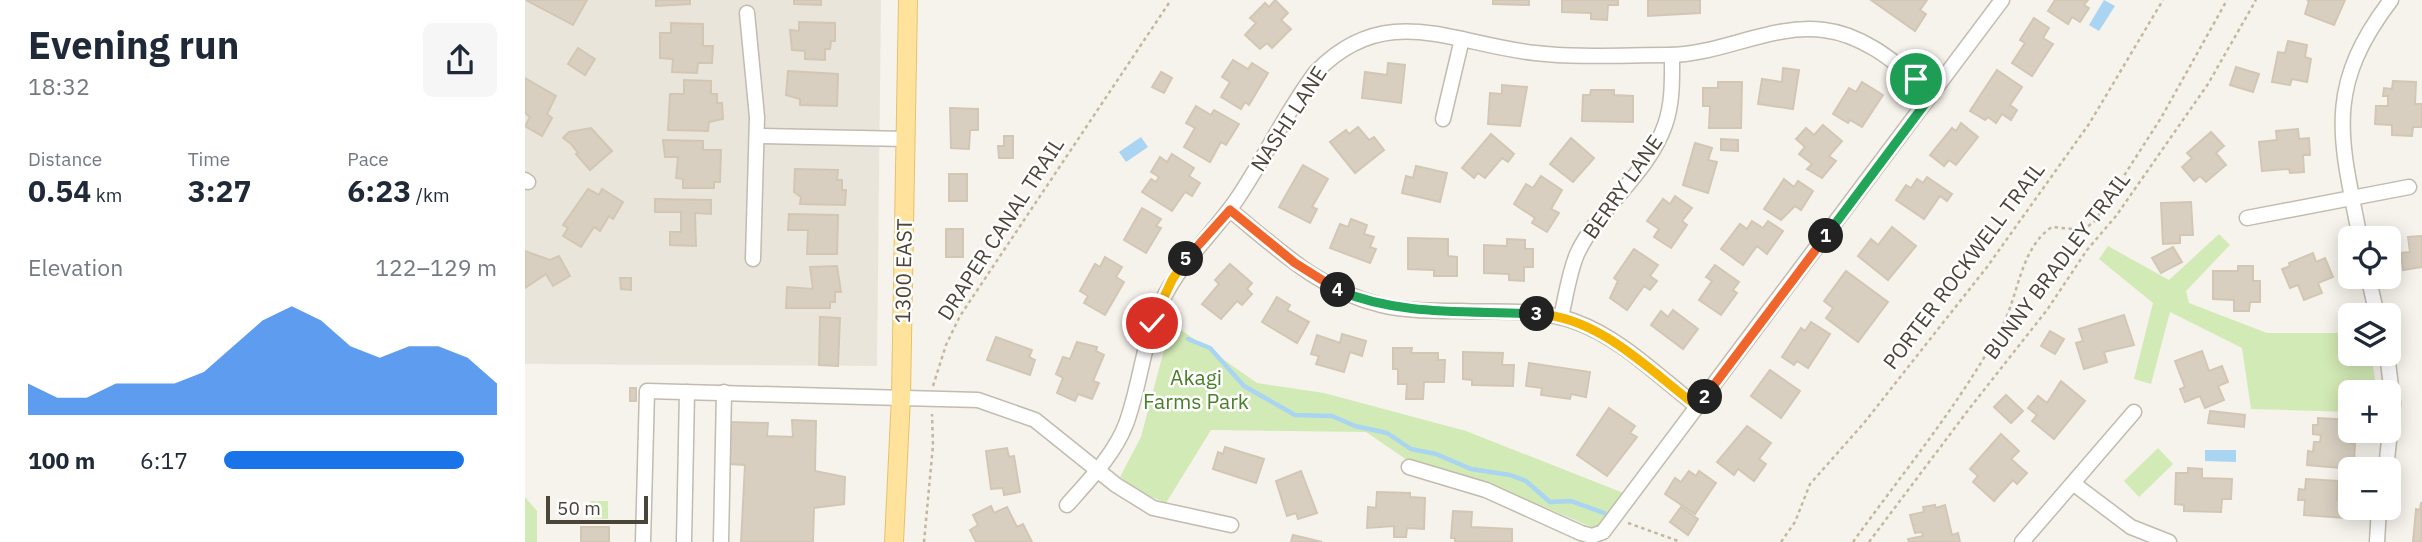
<!DOCTYPE html>
<html lang="en">
<head>
<meta charset="utf-8">
<style>
	:root { --surface:#fff; --page:#f6f6f7; --text:#1f2937; --muted:#747a83; --accent:#1a73e8 }
	body { margin:0; font-family:"IBM Plex Sans",sans-serif; background:var(--page); color:var(--text); height:100vh; display:flex; flex-direction:column; font-size:26px; white-space:nowrap }
	* { box-sizing:border-box; margin:0 }
	p { font-size:23px; color:var(--muted) }
	.icon { flex:none; width:38px; height:38px; fill:none; stroke:currentColor; stroke-width:2; stroke-linecap:round; stroke-linejoin:round }
	.map { position:relative; flex:1; overflow:hidden }
	.panel { display:flex; flex-direction:column; background:var(--surface); width:525px }
	.panel>* { flex:none }
	.buttons { position:absolute; left:1813px; top:226px; display:grid; gap:14px }
	.buttons a { display:grid; place-items:center; width:63px; height:63px; border-radius:10px; background:var(--surface); box-shadow:0 4px 18px #0003; font-size:35px }
	.scale { position:absolute; left:21px; bottom:18px; width:102px; box-sizing:border-box; padding-left:7px; border:4px solid #4b4439; border-top:0; font-size:19px; line-height:24px; white-space:nowrap; color:#4b4439; -webkit-text-stroke:5px #fff; paint-order:stroke }
	.pin { position:absolute; display:grid; place-items:center; width:60px; height:60px; color:#fff; margin:-30px; border:4px solid #fff; border-radius:50%; box-shadow:0 2px 7px #0007 }
	.km { position:absolute; width:35px; height:35px; margin:-18px; border-radius:50%; background:#222; color:#fff; font-size:19px; line-height:35px; text-align:center }
	.round { display:grid; place-items:center; flex:none; width:74px; height:74px; border-radius:10px; background:var(--page) }
	.overview { display:flex; align-items:center; justify-content:space-between; height:119px; padding:0 28px }
	h1 { font-size:38px; font-weight:800; line-height:52px }
	.metrics { display:grid; grid-template-columns:repeat(3,1fr); gap:10px; height:119px; padding:7px 28px }
	.metrics div { display:grid; align-content:center }
	.metrics b { font-size:30px; font-weight:800 }
	.metrics small { font-size:19px; font-weight:400 }
	.metrics p { font-size:19px }
	.chart { height:196px; padding:14px 28px }
	.chart p { display:flex; justify-content:space-between }
	.chart svg { width:100%; height:126px; margin-top:7px; fill:var(--accent); opacity:.7 }
	ul { padding:0 28px; list-style:none; font-size:23px }
	li { display:grid; grid-template-columns:112px 84px 1fr; align-items:center; height:52px }
	li i { height:18px; border-radius:9px; background:var(--accent) }
	main { display:flex; flex:1; min-height:0 }
	.map>svg:first-child { display:block }
	.residential { fill:#eae5da }
	.green { fill:#d2eab5 }
	.water { fill:#a9d4f2 }
	.lines { fill:none; stroke-linecap:round; stroke-linejoin:round }
	.stream { stroke:#a9d4f2; stroke-width:4.5 }
	.building { fill:#d8cfc1; stroke:#d3c7b4; stroke-width:2 }
	.minor-casing { stroke:#c2bbae; stroke-width:17 }
	.major-casing { stroke:#e6c16a; stroke-width:20 }
	.path { stroke:#c4b79f; stroke-width:2.5; stroke-dasharray:3.5 3.5; stroke-linecap:butt }
	.minor { stroke:#fff; stroke-width:14 }
	.major { stroke:#ffe39c; stroke-width:18 }
	.split-1-casing { stroke:#fff; stroke-width:14 }
	.split-2-casing { stroke:#fff; stroke-width:14 }
	.split-3-casing { stroke:#fff; stroke-width:14 }
	.split-4-casing { stroke:#fff; stroke-width:14 }
	.split-5-casing { stroke:#fff; stroke-width:14 }
	.split-6-casing { stroke:#fff; stroke-width:14 }
	.split-1 { stroke:#22a559; stroke-width:9 }
	.split-2 { stroke:#f0652b; stroke-width:9 }
	.split-3 { stroke:#f5b400; stroke-width:9 }
	.split-4 { stroke:#22a559; stroke-width:9 }
	.split-5 { stroke:#f0652b; stroke-width:9 }
	.split-6 { stroke:#f5b400; stroke-width:9 }
	.labels { text-anchor:middle; stroke-width:5; stroke-linejoin:round; paint-order:stroke }
	.street-label { font-size:21px; fill:#4b4439; stroke:#fff }
	.park-label { font-size:21px; fill:#4a7f2a; stroke:#fff }
</style>
</head>
<body>
<main>
<section class="panel">
<div class="overview"><div><h1>Evening run</h1><p>18:32</p></div><a class="round"><svg class="icon" aria-label="share" viewBox="0 0 24 24"><path d="M12 15V3M7 8l5-5 5 5M5 13v7h14v-7"/></svg></a></div>
<div class="metrics">
<div><p>Distance</p><b>0.54<small> km</small></b></div>
<div><p>Time</p><b>3:27</b></div>
<div><p>Pace</p><b>6:23<small> /km</small></b></div>
</div>
<div class="chart"><p><span>Elevation</span>122–129 m</p>
<svg viewBox="0 0 160 44" preserveAspectRatio="none"><path d="M0 44V33L10 38L20 38L30 33L40 33L50 33L60 29L70 20L80 11L90 6L100 11L110 20L120 24L130 20L140 20L150 24L160 33V44z"/></svg>
</div>
<ul>
<li><b>100 m</b>6:17<i style="width:88%"></i></li>
</ul>
</section>
<div class="map">
<svg width="1897" height="542" viewBox="0 0 1897 542">
	<rect width="100%" height="100%" fill="#f6f3ec"/>
	<polygon class="residential" points="0,0 356,0 352,366 0,364"/>
	<g class="green">
		<polygon points="1694,234 1705,245 1661,291 1664,303 1742,333 1825,333 1825,354 1846,354 1852,392 1825,392 1825,412 1726,409 1717,348 1645,312 1626,384 1609,379 1628,303 1574,259 1583,246 1644,280"/>
		<polygon points="646,323 732,383 799,393 941,431 1101,494 1075,527 1066,527 999,498 882,460 841,432 686,430 641,503 617,493 595,477 616,437"/>
		<polygon points="1633,448 1648,464 1614,497 1599,481"/>
		<polygon points="0,497 12,511 12,542 0,542"/>
		<polygon points="65,501 83,501 83,519 65,518"/>
	</g>
	<g class="water">
		<polygon points="1579,0 1590,6 1574,31 1564,25"/>
		<polygon points="616,137 623,147 601,162 594,152"/>
		<polygon points="1680,450 1711,450 1711,462 1680,461"/>
	</g>
	<g class="lines">
		<polyline class="stream" points="663,339 685,348 719,386 770,415 807,416 830,426 862,433 886,449 911,454 946,469 985,475 1001,481 1025,502 1046,501 1079,513"/>
	</g>
	<g class="building">
		<polygon points="1,0 62,0 48,25"/>
		<polygon points="131,0 165,0 165,4 131,6"/>
		<polygon points="269,0 296,0 296,5 269,4"/>
		<polygon points="750,0 763,13 756,20 766,29 747,48 742,43 735,49 720,35 731,23 725,18 740,3 744,7"/>
		<polygon points="968,0 1004,0 1004,5 968,4"/>
		<polygon points="1037,0 1093,0 1093,5 1083,5 1082,20 1066,19 1066,13 1037,12"/>
		<polygon points="1123,0 1175,0 1175,13 1123,16"/>
		<polygon points="1346,0 1402,0 1395,10 1401,14 1390,31"/>
		<polygon points="1530,0 1563,0 1559,5 1564,8 1555,22 1547,17 1543,24 1523,11"/>
		<polygon points="1782,0 1820,0 1809,25 1780,14 1784,1"/>
		<polygon points="1509,18 1524,28 1518,38 1528,44 1507,76 1487,63 1500,43 1495,40"/>
		<polygon points="274,22 310,23 310,41 306,41 305,49 300,49 300,60 280,59 280,51 267,50 265,30 274,31"/>
		<polygon points="146,23 178,24 178,46 188,46 187,63 173,63 172,73 147,72 148,59 135,58 135,33 146,33"/>
		<polygon points="1763,41 1782,45 1780,57 1786,59 1782,82 1767,79 1765,85 1747,82 1753,52 1760,53"/>
		<polygon points="53,48 70,59 60,75 43,64"/>
		<polygon points="708,60 723,69 727,63 743,73 724,105 720,102 716,109 696,97 705,82 697,77"/>
		<polygon points="863,63 880,65 876,103 837,98 840,72 862,75"/>
		<polygon points="1711,67 1734,74 1728,92 1705,85"/>
		<polygon points="1258,68 1274,70 1268,109 1233,104 1237,79 1257,82"/>
		<polygon points="1472,70 1497,87 1485,105 1492,110 1486,120 1477,114 1471,123 1463,117 1460,120 1445,111"/>
		<polygon points="263,71 313,74 312,106 275,105 275,99 261,95"/>
		<polygon points="636,72 647,78 639,93 627,87"/>
		<polygon points="0,78 31,96 22,114 27,118 17,136 0,126 5,117 0,113"/>
		<polygon points="159,80 186,81 186,94 192,94 192,103 197,103 198,119 184,122 183,131 143,130 145,94 159,94"/>
		<polygon points="1868,81 1891,82 1890,104 1897,104 1897,127 1888,127 1887,136 1867,135 1867,125 1850,124 1851,106 1863,106 1863,96 1858,96 1859,88 1867,89"/>
		<polygon points="1193,82 1217,82 1216,128 1184,128 1185,106 1178,106 1178,88 1193,88"/>
		<polygon points="1337,82 1358,95 1337,127 1325,120 1323,123 1308,114 1324,88 1331,92"/>
		<polygon points="977,85 1002,87 995,126 963,124 965,93 977,94"/>
		<polygon points="1066,90 1089,90 1089,95 1108,96 1108,122 1057,121 1058,95 1065,95"/>
		<polygon points="671,106 686,115 689,110 714,124 701,145 696,142 685,162 659,147 670,128 661,123"/>
		<polygon points="425,108 453,109 453,130 445,130 444,149 426,148"/>
		<polygon points="1436,123 1453,137 1431,165 1424,160 1419,166 1405,155 1427,128 1431,131"/>
		<polygon points="1298,125 1317,141 1304,156 1311,161 1297,178 1282,169 1287,164 1274,154 1280,147 1271,139 1281,128 1289,135"/>
		<polygon points="833,127 844,140 849,137 859,150 830,173 805,142 821,130 824,134"/>
		<polygon points="66,128 87,151 65,170 51,154 53,153 46,144 38,138 44,132"/>
		<polygon points="1773,129 1774,139 1784,138 1785,155 1778,155 1779,172 1765,173 1764,169 1737,171 1734,142 1752,140 1751,131"/>
		<polygon points="1686,132 1699,146 1691,153 1701,165 1681,182 1675,176 1669,181 1657,167 1667,158 1662,153"/>
		<polygon points="966,134 989,154 983,162 977,158 960,178 953,173 949,178 937,168"/>
		<polygon points="479,136 488,136 488,158 474,158 473,146 479,146"/>
		<polygon points="1046,138 1069,158 1048,182 1025,164"/>
		<polygon points="1196,139 1213,140 1213,151 1196,150"/>
		<polygon points="138,140 178,141 178,150 196,150 195,182 189,182 189,188 158,188 158,179 151,178 153,157 140,157"/>
		<polygon points="1170,143 1187,148 1183,160 1192,162 1183,193 1158,185"/>
		<polygon points="647,154 669,168 664,176 675,183 667,196 660,192 647,211 617,192 626,179 631,182 634,177 626,172 635,157 642,162"/>
		<polygon points="778,165 803,179 787,207 792,209 785,223 754,207"/>
		<polygon points="891,166 922,173 915,202 877,193 881,176 888,178"/>
		<polygon points="270,169 313,170 312,180 317,180 317,190 321,190 320,205 275,204 276,197 269,192"/>
		<rect x="424" y="174" width="18" height="27"/>
		<polygon points="1016,176 1037,190 1026,209 1034,213 1022,232 1007,223 1010,218 989,204 1001,184 1008,188"/>
		<polygon points="1402,177 1427,194 1422,201 1415,196 1399,219 1371,200 1381,185 1386,188 1392,179 1398,183"/>
		<polygon points="1259,179 1269,187 1273,181 1288,191 1276,210 1270,206 1256,220 1239,209"/>
		<polygon points="63,189 74,195 77,189 98,202 88,219 84,216 75,231 69,227 56,247 38,236 43,228 38,225"/>
		<polygon points="1150,196 1167,208 1157,221 1162,225 1146,248 1129,237 1134,229 1122,221 1138,199 1145,204"/>
		<polygon points="130,199 186,200 186,214 170,213 171,246 145,245 145,232 156,232 156,212 130,212"/>
		<polygon points="1666,202 1668,235 1655,235 1655,243 1638,244 1636,203"/>
		<polygon points="617,208 636,219 631,226 636,228 621,253 599,240"/>
		<polygon points="264,214 313,215 312,254 282,254 283,230 263,230"/>
		<polygon points="826,219 842,225 839,234 849,237 845,247 851,249 845,263 805,248 815,224 823,227"/>
		<polygon points="1227,221 1238,228 1243,221 1258,231 1242,254 1232,246 1218,265 1196,249 1215,224 1222,229"/>
		<polygon points="1367,227 1391,246 1363,280 1333,256 1346,239 1353,245"/>
		<rect x="421" y="229" width="17" height="28"/>
		<polygon points="1897,236 1897,267 1878,270 1876,253 1885,252 1883,237"/>
		<polygon points="883,238 923,239 923,256 932,257 932,276 909,276 909,270 883,269"/>
		<polygon points="982,239 1000,240 1000,249 1008,249 1008,267 999,267 999,281 984,280 984,274 959,273 959,245 982,246"/>
		<polygon points="1648,247 1657,262 1636,273 1627,258"/>
		<polygon points="1109,249 1133,265 1125,276 1132,281 1125,290 1119,286 1102,310 1085,298 1093,281 1089,278"/>
		<polygon points="0,251 25,260 34,256 45,276 28,286 21,274 0,288"/>
		<polygon points="1788,253 1791,262 1800,258 1808,277 1793,283 1797,293 1779,300 1773,285 1765,288 1757,269 1765,266 1764,263"/>
		<polygon points="580,257 597,267 591,277 599,282 580,315 559,303 563,296 555,291 570,264 575,267"/>
		<polygon points="705,264 727,283 722,289 727,294 717,305 712,301 696,319 677,304 694,284 690,280"/>
		<polygon points="1190,265 1214,282 1208,290 1212,293 1196,315 1174,300 1187,281 1181,277"/>
		<polygon points="312,266 316,292 310,292 310,302 305,302 305,308 261,308 262,287 288,289 285,267"/>
		<polygon points="1713,266 1728,266 1728,281 1735,281 1735,302 1725,302 1724,311 1709,311 1709,300 1688,299 1688,271 1713,271"/>
		<polygon points="1321,271 1363,302 1333,342 1301,318 1308,308 1299,301"/>
		<polygon points="95,278 106,278 106,290 96,289"/>
		<polygon points="752,297 765,305 762,310 784,322 772,343 737,322"/>
		<polygon points="1148,310 1173,329 1158,349 1126,325 1136,311 1143,317"/>
		<polygon points="1599,315 1609,345 1579,352 1582,362 1559,369 1551,343 1558,341 1554,329"/>
		<polygon points="295,317 315,318 313,366 294,365"/>
		<polygon points="1286,322 1305,334 1283,368 1272,361 1269,365 1257,357 1276,328 1280,331"/>
		<polygon points="1525,331 1539,339 1530,354 1516,346"/>
		<polygon points="817,334 841,341 837,356 825,352 819,372 791,364 794,356 786,354 792,335 815,343"/>
		<polygon points="471,337 507,350 504,357 510,360 505,375 462,360"/>
		<polygon points="552,342 572,347 571,351 579,355 568,381 574,383 567,399 553,394 550,401 532,393 538,378 531,374 538,357 545,359"/>
		<polygon points="868,348 887,348 886,353 913,353 913,360 920,360 919,382 899,382 898,399 881,399 882,384 873,384 873,369 868,369"/>
		<polygon points="1677,351 1684,371 1697,366 1703,382 1693,386 1699,400 1680,408 1675,396 1660,402 1655,389 1660,387 1650,361"/>
		<polygon points="938,352 978,353 977,365 989,365 988,386 947,385 947,380 938,379"/>
		<polygon points="1004,363 1065,372 1061,397 1046,394 1045,399 1016,395 1017,388 1001,386"/>
		<polygon points="1245,370 1275,391 1256,418 1226,396"/>
		<polygon points="1536,381 1560,401 1529,439 1507,421 1512,415 1503,408 1513,396 1522,403"/>
		<rect x="105" y="388" width="6" height="13"/>
		<polygon points="1481,395 1498,411 1486,423 1469,407"/>
		<polygon points="1084,408 1110,426 1105,433 1112,437 1082,476 1052,455"/>
		<polygon points="1685,411 1720,415 1719,427 1683,423"/>
		<polygon points="1793,418 1825,420 1823,443 1830,444 1829,461 1816,460 1815,468 1782,465 1783,451 1788,452 1789,442 1795,442 1796,435 1788,434 1788,425 1793,425"/>
		<polygon points="267,420 291,421 290,471 320,477 319,504 289,508 288,542 216,542 220,465 204,464 206,422 243,423 242,436 268,437"/>
		<polygon points="1222,426 1246,443 1234,459 1241,464 1229,481 1213,469 1209,475 1192,462"/>
		<polygon points="1476,434 1494,451 1486,459 1502,473 1492,484 1488,480 1469,501 1448,482 1453,476 1445,469"/>
		<polygon points="700,447 739,459 731,483 688,469 693,452 698,454"/>
		<polygon points="482,448 484,457 489,456 495,492 479,495 478,488 466,489 461,451"/>
		<polygon points="1663,468 1677,469 1677,478 1707,479 1706,499 1697,499 1696,512 1659,511 1659,505 1650,504 1651,473 1663,473"/>
		<polygon points="776,471 792,513 773,519 771,513 762,516 751,481"/>
		<polygon points="1164,471 1171,476 1174,471 1191,483 1170,514 1140,494 1150,478 1156,482"/>
		<polygon points="1781,479 1813,481 1812,500 1821,500 1820,518 1779,515 1780,500 1773,500 1774,489 1780,490"/>
		<polygon points="852,492 885,493 885,497 900,498 899,529 882,528 881,537 869,537 869,526 842,528 843,507 851,508"/>
		<polygon points="1896,502 1897,542 1888,542 1891,509 1895,510"/>
		<polygon points="1410,505 1411,508 1420,505 1427,535 1433,533 1435,542 1384,542 1383,539 1398,536 1397,532 1390,533 1385,515 1399,512 1398,507"/>
		<polygon points="466,506 469,513 482,507 492,527 498,524 507,542 451,542 445,530 453,525 448,515"/>
		<polygon points="1156,507 1173,519 1163,535 1145,522"/>
		<polygon points="928,511 947,512 946,527 987,529 987,542 930,542 930,538 926,538"/>
		<rect x="56" y="527" width="28" height="15"/>
		<polygon points="768,535 797,542 766,542"/>
	</g>
	<g class="lines">
		<defs>
			<g id="minor">
				<polyline points="222,13 232,117 228,259"/>
				<polyline points="918,119 937,39"/>
				<polyline points="232,136 381,139"/>
				<polyline points="0,180 3,182"/>
				<path d="M705,210C752,248 795,291 856,305C881,311 909,311 935,311C973,313 1015,308 1051,322C1096,338 1135,378 1173,407"/>
				<polyline points="1722,218 1884,187"/>
				<path d="M1835,238C1815,137 1799,88 1866,0"/>
				<polyline points="1843,276 1852,315"/>
				<path d="M1036,317C1041,296 1044,273 1052,254C1074,207 1123,174 1140,125C1148,102 1147,79 1147,55"/>
				<polyline points="884,467 961,490 1056,533 1067,536 1078,532 1477,0"/>
				<polyline points="1861,469 1868,403 1862,354"/>
				<polyline points="1549,484 1606,527 1644,542"/>
				<path d="M542,505C564,480 589,455 601,424C616,383 618,340 637,301C656,261 688,234 712,199C740,158 761,111 791,72C861,0 927,44 1010,53C1053,58 1099,55 1143,55C1196,55 1247,23 1299,30C1342,35 1375,67 1408,93"/>
				<polyline points="118,542 122,391 453,400 510,420 591,485 628,508 706,525"/>
				<polyline points="159,542 162,392"/>
				<polyline points="196,542 199,392"/>
				<polyline points="1497,542 1609,412"/>
				<polyline points="1852,542 1854,508"/>
			</g>
			<polyline id="major" points="369,542 376,396 383,0"/>
		</defs>
		<use href="#minor" class="minor-casing"/>
		<use href="#major" class="major-casing"/>
		<g class="path">
			<polyline points="408,386 421,345 435,316 646,0"/>
			<polyline points="1103,523 1156,542"/>
			<polyline points="399,542 408,445 407,414"/>
			<polyline points="1256,542 1270,522 1285,484 1339,423 1462,267 1564,124 1638,0"/>
			<path d="M1328,542C1379,471 1436,403 1477,326C1494,295 1495,248 1527,227L1558,230L1570,221L1636,118L1702,0"/>
			<polyline points="1344,542 1444,409 1522,310 1562,250 1591,216 1683,84 1731,0"/>
		</g>
		<use href="#minor" class="minor"/>
		<use href="#major" class="major"/>
	</g>
	<g class="lines">
		<defs>
			<polyline id="split-1" points="1301,236 1408,93 1391,79"/>
			<polyline id="split-2" points="1180,397 1301,236"/>
			<path id="split-3" d="M1012,314C1075,317 1125,371 1173,407L1180,397"/>
			<path id="split-4" d="M813,290C876,317 945,310 1012,314"/>
			<polyline id="split-5" points="661,259 705,210 770,263 813,290"/>
			<polyline id="split-6" points="627,323 647,280 661,259"/>
		</defs>
		<use href="#split-1" class="split-1-casing"/>
		<use href="#split-2" class="split-2-casing"/>
		<use href="#split-3" class="split-3-casing"/>
		<use href="#split-4" class="split-4-casing"/>
		<use href="#split-5" class="split-5-casing"/>
		<use href="#split-6" class="split-6-casing"/>
		<use href="#split-1" class="split-1"/>
		<use href="#split-2" class="split-2"/>
		<use href="#split-3" class="split-3"/>
		<use href="#split-4" class="split-4"/>
		<use href="#split-5" class="split-5"/>
		<use href="#split-6" class="split-6"/>
	</g>
	<g class="labels">
		<g class="street-label">
			<text transform="translate(764 119) rotate(-57)" y="7">NASHI LANE</text>
			<text transform="translate(1098 187) rotate(-55)" y="7">BERRY LANE</text>
			<text transform="translate(476 229) rotate(-57)" y="7">DRAPER CANAL TRAIL</text>
			<text transform="translate(1439 266) rotate(-53)" y="7">PORTER ROCKWELL TRAIL</text>
			<text transform="translate(1532 266) rotate(-53)" y="7">BUNNY BRADLEY TRAIL</text>
			<text transform="translate(379 271) rotate(-89)" y="7">1300 EAST</text>
		</g>
		<g class="park-label">
			<text x="671" y="385">Akagi<tspan x="671" dy="24">Farms Park</tspan></text>
		</g>
	</g>
</svg>
<div class="buttons">
<a><svg class="icon" aria-label="locate" viewBox="0 0 24 24"><circle cx="12" cy="12" r="6"/><path d="M12 2v4M12 18v4M2 12h4M18 12h4"/></svg></a>
<a><svg class="icon" aria-label="layers" viewBox="0 0 24 24"><path d="M12 4l9 5-9 5-9-5zM3 14l9 5 9-5"/></svg></a>
<a>+</a>
<a>−</a>
</div>
<div class="scale">50 m</div>
<div class="pin" style="left:1391px;top:79px;background:#1e9e55"><svg class="icon" aria-label="arrive" viewBox="0 0 24 24"><path d="M6 21V4h12l-3 4 3 4H6"/></svg></div>
<div class="pin" style="left:627px;top:323px;background:#d93025"><svg class="icon" aria-label="check" viewBox="0 0 24 24"><path d="M5 12l5 5 9-10"/></svg></div>
<b class="km" style="left:1301px;top:236px">1</b>
<b class="km" style="left:1180px;top:397px">2</b>
<b class="km" style="left:1012px;top:314px">3</b>
<b class="km" style="left:813px;top:290px">4</b>
<b class="km" style="left:661px;top:259px">5</b>
</div>
</main>
</body>
</html>
